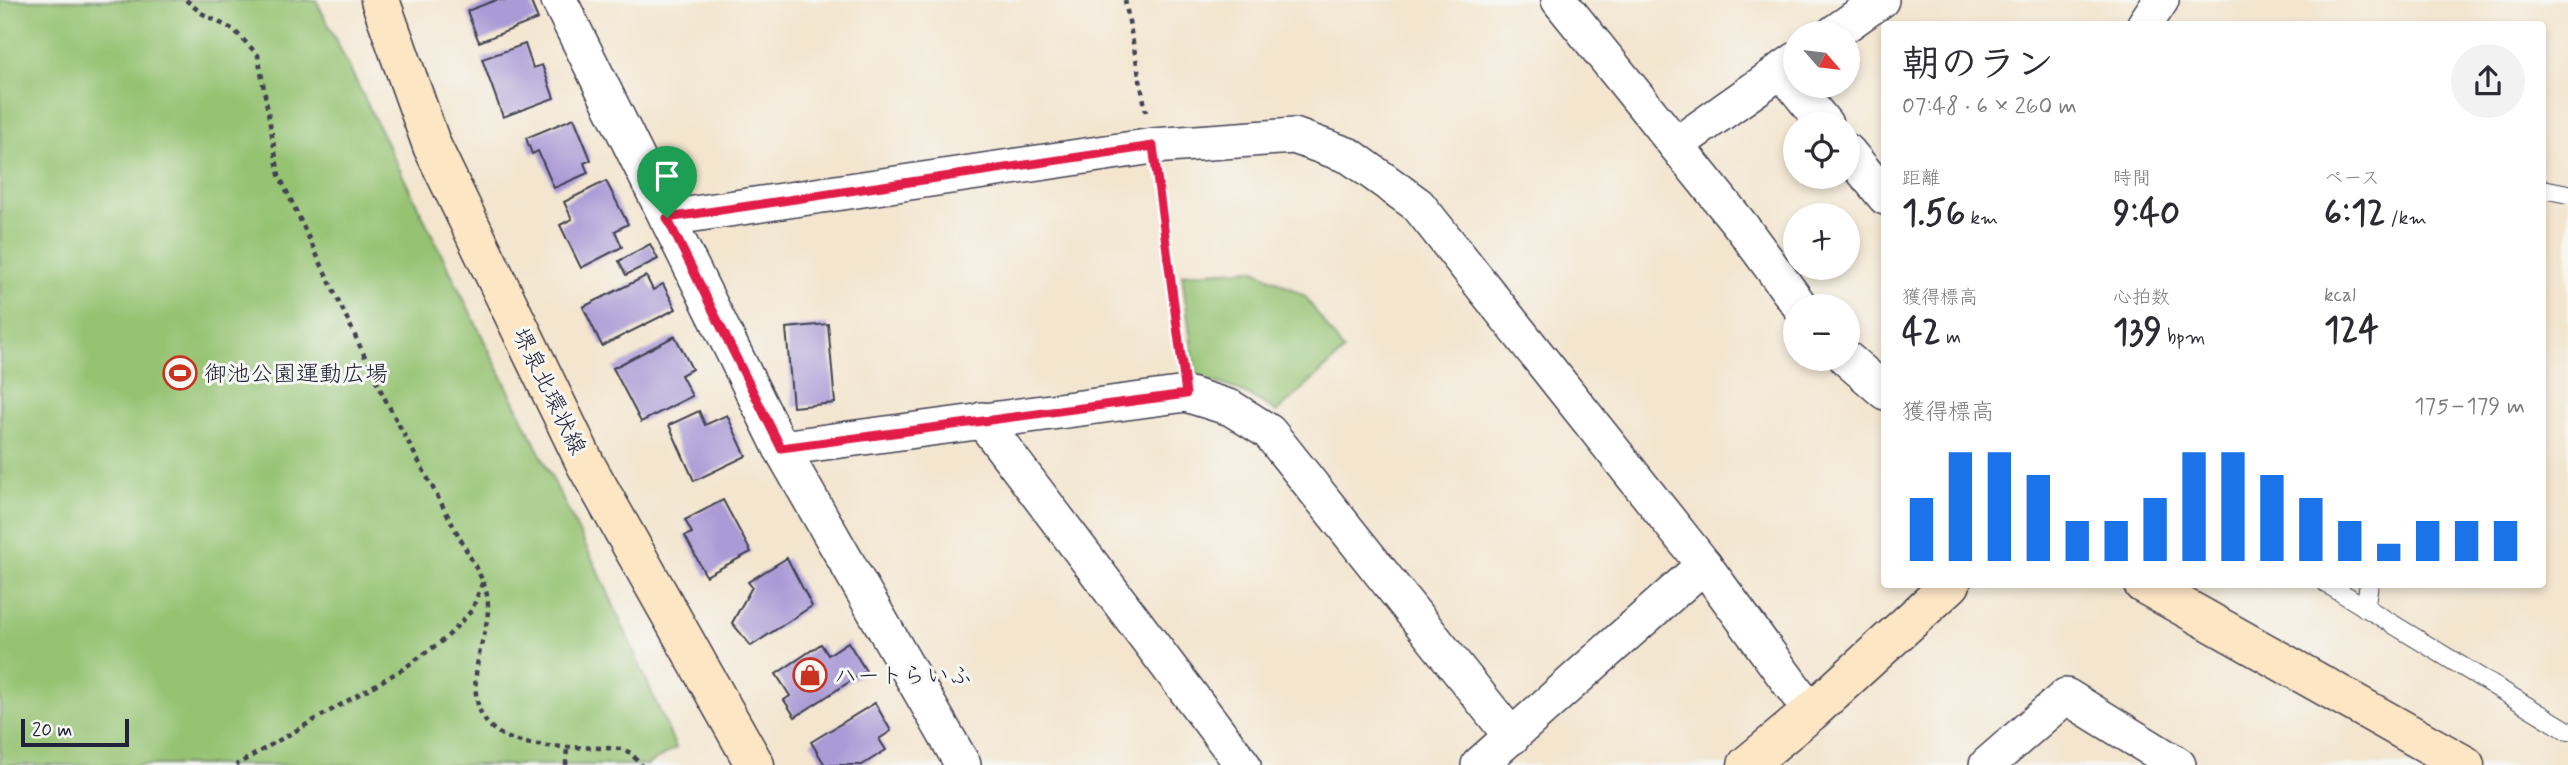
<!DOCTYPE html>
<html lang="ja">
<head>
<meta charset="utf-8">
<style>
	:root { --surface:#fff; --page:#f2f2f3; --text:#2b2b33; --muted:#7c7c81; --accent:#1a73e8 }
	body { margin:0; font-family:Mynerve,"Klee One",sans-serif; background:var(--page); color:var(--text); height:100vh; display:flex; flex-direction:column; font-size:26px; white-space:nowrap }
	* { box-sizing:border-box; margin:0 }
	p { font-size:23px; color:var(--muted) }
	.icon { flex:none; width:38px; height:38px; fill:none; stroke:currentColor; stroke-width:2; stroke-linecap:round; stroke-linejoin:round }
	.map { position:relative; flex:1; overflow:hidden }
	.details { position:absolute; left:1881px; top:21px; width:665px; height:567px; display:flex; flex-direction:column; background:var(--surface); border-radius:7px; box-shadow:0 4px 10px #0003 }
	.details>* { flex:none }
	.needle { width:46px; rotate:118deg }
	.fabs { position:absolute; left:1783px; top:21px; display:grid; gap:14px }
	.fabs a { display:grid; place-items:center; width:77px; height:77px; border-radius:50%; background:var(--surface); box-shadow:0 4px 10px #0003; font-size:35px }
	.scale { position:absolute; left:21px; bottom:18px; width:108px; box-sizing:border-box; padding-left:7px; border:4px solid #22223b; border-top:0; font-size:19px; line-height:24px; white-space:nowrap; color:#22223b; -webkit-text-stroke:5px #f6f6f2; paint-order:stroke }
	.pin { position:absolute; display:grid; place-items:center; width:60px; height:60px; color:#fff; margin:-72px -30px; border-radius:50% 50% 50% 0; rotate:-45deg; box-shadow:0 0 7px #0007 }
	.pin .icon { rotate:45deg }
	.round { display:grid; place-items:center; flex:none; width:74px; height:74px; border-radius:37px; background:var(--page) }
	.headline { display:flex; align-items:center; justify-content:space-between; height:119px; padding:0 21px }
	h1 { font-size:38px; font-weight:800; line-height:52px }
	.stats { display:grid; grid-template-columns:repeat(3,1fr); gap:10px; height:119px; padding:7px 21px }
	.stats div { display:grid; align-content:center }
	.stats b { font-size:35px; font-weight:800 }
	.stats small { font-size:19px; font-weight:400 }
	.stats p { font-size:19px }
	.chart { height:196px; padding:14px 21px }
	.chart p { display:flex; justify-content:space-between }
	.chart svg { width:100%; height:126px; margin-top:7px; stroke:var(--accent); stroke-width:6 }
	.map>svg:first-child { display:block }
	.green { fill:#95c372; stroke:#5c7256; stroke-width:2 }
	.building { fill:#aa9ad5 }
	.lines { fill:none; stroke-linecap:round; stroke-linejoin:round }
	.lane-casing { stroke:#413f51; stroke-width:20 }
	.street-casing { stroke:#413f51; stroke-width:38 }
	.secondary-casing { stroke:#413f51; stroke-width:41 }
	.path { stroke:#413f51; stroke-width:4.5; stroke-dasharray:5 5; stroke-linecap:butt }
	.lane { stroke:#fff; stroke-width:18 }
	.street { stroke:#fff; stroke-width:35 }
	.secondary { stroke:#fce6c4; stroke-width:38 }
	.route-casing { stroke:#fff; stroke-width:14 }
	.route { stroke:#e11d48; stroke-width:9 }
	.labels { text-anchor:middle; stroke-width:6; stroke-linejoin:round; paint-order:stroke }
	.poi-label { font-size:23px; fill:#22223b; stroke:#f6f6f2; text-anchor:start }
	.street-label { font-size:23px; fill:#22223b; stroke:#f6f6f2 }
</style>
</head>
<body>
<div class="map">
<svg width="2568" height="765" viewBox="0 0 2568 765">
	<rect width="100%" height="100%" fill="#f6f6f2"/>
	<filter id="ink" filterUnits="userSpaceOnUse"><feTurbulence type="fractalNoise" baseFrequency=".0143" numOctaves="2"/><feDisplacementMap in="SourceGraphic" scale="14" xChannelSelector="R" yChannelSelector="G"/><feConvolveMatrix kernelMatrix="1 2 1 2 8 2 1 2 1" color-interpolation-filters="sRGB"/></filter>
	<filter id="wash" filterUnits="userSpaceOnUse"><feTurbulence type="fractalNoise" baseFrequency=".00686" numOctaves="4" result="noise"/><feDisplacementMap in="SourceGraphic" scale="28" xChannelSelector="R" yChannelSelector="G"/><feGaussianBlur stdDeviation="1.57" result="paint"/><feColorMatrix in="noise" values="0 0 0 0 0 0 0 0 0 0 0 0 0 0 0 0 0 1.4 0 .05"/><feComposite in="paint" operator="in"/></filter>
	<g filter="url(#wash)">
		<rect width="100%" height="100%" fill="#f3e5ce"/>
		<g class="green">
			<polygon points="0,0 316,0 602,579 676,748 647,765 0,765"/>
			<path d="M1253,269L1305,296L1344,351L1277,412C1251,394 1227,384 1196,378L1182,274Z"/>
		</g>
		<g id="blocks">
			<g class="building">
				<polygon points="496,0 530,0 538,19 479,42 467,11"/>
				<polygon points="525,44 533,68 542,65 554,98 503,117 482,59"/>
				<polygon points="574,118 591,160 584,163 588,173 554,188 538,151 532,154 526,138"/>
				<polygon points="606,181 628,224 615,231 622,247 581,268 560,225 572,219 564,202"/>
				<polygon points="650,244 658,259 626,275 619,261"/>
				<polygon points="646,276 653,290 663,284 676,309 602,346 583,307"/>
				<polygon points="828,324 835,403 793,407 786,328"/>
				<polygon points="675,336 692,369 681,375 692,396 641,422 613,368"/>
				<polygon points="699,411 705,425 727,415 746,456 694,481 669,425"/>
				<polygon points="723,500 751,552 706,576 685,536 692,533 685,520"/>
				<polygon points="787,558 812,606 751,646 732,623 752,587 748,582"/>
				<polygon points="848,642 866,671 795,717 784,700 790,696 776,674 821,644 828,655"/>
				<polygon points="875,703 891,731 879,739 886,750 862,765 825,765 811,742"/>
			</g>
		</g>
	</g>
	<g filter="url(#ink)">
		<use href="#blocks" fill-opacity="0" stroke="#413f51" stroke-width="2"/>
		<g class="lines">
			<defs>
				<g id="lane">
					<polyline points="2543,189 2568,194"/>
					<polyline points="2327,584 2568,731"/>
					<polyline points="2365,608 2369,584"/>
				</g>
				<g id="street">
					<polyline points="559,0 781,448 963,765"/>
					<polyline points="1559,0 1742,227 1800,306"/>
					<polyline points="2145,24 2161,0"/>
					<polyline points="1834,33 1881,0"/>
					<polyline points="1781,70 1825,124"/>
					<polyline points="1676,145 1796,60"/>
					<polyline points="1848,152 1885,197"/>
					<polyline points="667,218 1153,146 1294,136 1350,156 1418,205 1704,565 1811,712"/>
					<polyline points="1847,359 1885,392"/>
					<polyline points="982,420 1243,765"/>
					<polyline points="781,448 1186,394 1231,408 1269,432 1512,737"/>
					<polyline points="1479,765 1704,565"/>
					<polyline points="1987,765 2066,696 2178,765"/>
				</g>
				<g id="secondary">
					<polyline points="380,0 432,146 586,465 755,765"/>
					<polyline points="2143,584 2465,765"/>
					<polyline points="1747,765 1811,712 1951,584"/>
				</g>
			</defs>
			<use href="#lane" class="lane-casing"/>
			<use href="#street" class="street-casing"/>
			<use href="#secondary" class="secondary-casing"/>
			<g class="path">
				<polyline points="186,0 201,13 234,30 258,55 279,175 384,397 483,581 472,610 446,638 403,669 236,765"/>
				<polyline points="1125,0 1146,112"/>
				<polyline points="1157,180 1181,358"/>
				<path d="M483,582C493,606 486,626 480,650C454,763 547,743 621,749L631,753L641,765"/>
				<polyline points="566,765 567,746"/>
			</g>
			<use href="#lane" class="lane"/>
			<use href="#street" class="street"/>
			<use href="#secondary" class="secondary"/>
		</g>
	</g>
	<g class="lines" filter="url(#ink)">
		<defs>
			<polygon id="route" points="1153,146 1186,394 781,448 667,218"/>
		</defs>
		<use href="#route" class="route-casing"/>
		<use href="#route" class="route"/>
	</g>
	<defs>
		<symbol id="stadium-ring" viewBox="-11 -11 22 22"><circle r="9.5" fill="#f6f6f2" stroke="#c8321e" stroke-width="1.5"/><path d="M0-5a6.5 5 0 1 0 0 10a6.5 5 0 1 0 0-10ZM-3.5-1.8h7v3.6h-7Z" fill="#c8321e"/></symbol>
		<symbol id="shop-ring" viewBox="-11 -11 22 22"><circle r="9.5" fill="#f6f6f2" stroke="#c8321e" stroke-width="1.5"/><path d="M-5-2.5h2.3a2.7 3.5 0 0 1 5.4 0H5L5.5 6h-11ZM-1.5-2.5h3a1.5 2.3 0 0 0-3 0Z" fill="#c8321e"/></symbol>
	</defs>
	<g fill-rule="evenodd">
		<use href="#stadium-ring" x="161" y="354" width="38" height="38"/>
		<use href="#shop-ring" x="791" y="656" width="38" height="38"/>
	</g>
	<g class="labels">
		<g class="poi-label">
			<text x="204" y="381">御池公園運動広場</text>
			<text x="834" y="683">ハートらいふ</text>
		</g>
		<g class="street-label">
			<text transform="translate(550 391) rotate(64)" y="8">堺泉北環状線</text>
		</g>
	</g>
</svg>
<div class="fabs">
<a><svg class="needle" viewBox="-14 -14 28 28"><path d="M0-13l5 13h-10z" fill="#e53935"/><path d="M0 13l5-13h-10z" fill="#7c7c81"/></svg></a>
<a><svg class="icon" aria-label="locate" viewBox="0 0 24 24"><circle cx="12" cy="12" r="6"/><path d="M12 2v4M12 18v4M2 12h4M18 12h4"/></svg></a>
<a>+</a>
<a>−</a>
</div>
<div class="scale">20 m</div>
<div class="pin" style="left:667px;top:218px;background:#1e9e55"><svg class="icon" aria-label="arrive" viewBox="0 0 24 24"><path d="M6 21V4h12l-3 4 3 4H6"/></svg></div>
<section class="details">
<div class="headline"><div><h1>朝のラン</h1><p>07:48 · 6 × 260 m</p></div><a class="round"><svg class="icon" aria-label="share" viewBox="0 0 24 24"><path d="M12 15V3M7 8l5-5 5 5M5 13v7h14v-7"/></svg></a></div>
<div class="stats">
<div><p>距離</p><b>1.56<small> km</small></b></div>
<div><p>時間</p><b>9:40</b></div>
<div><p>ペース</p><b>6:12<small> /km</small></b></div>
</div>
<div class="stats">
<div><p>獲得標高</p><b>42<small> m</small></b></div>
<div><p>心拍数</p><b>139<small> bpm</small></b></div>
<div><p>kcal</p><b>124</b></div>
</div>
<div class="chart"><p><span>獲得標高</span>175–179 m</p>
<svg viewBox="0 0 160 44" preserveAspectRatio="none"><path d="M5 44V22M15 44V6M25 44V6M35 44V14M45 44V30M55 44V30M65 44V22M75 44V6M85 44V6M95 44V14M105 44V22M115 44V30M125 44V38M135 44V30M145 44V30M155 44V30"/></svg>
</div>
</section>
</div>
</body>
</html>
